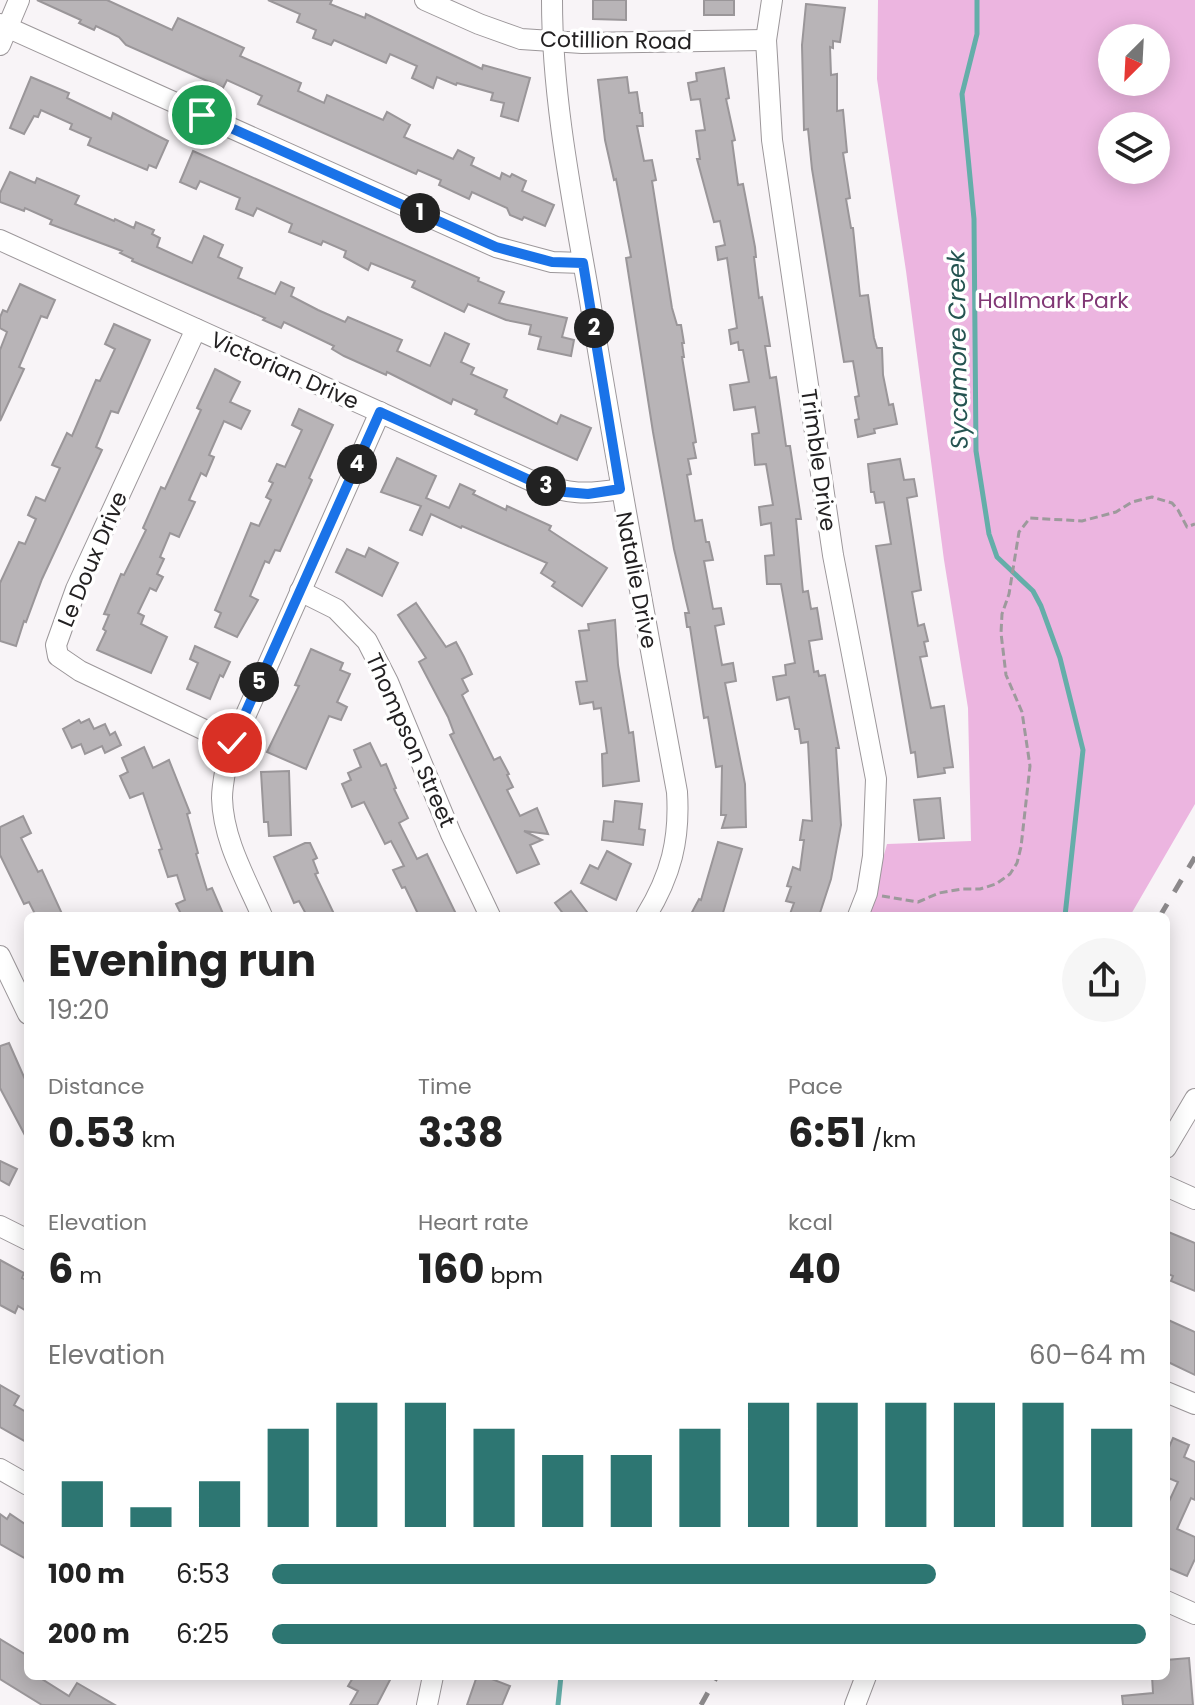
<!DOCTYPE html>
<html lang="en">
<head>
<meta charset="utf-8">
<style>
	:root { --surface:#fff; --page:#f6f6f6; --text:#222; --muted:#767676; --accent:#2d7672 }
	body { margin:0; font-family:Poppins,sans-serif; background:var(--page); color:var(--text); height:100vh; display:flex; flex-direction:column; font-size:30px; white-space:nowrap }
	* { box-sizing:border-box; margin:0 }
	p { font-size:26px; color:var(--muted) }
	.icon { flex:none; width:44px; height:44px; fill:none; stroke:currentColor; stroke-width:2; stroke-linecap:round; stroke-linejoin:round }
	.map { position:relative; flex:1; overflow:hidden }
	.details { position:absolute; left:24px; top:912px; width:1146px; height:768px; display:flex; flex-direction:column; background:var(--surface); border-radius:12px; box-shadow:0 4px 20px #0003 }
	.details>* { flex:none }
	.needle { width:52px; rotate:204deg }
	.fabs { position:absolute; left:1098px; top:24px; display:grid; gap:16px }
	.fabs a { display:grid; place-items:center; width:72px; height:72px; border-radius:50%; background:var(--surface); box-shadow:0 4px 20px #0003; font-size:40px }
	.pin { position:absolute; display:grid; place-items:center; width:68px; height:68px; color:#fff; margin:-34px; border:4px solid #fff; border-radius:50%; box-shadow:0 2px 8px #0007 }
	.km { position:absolute; width:40px; height:40px; margin:-20px; border-radius:50%; background:#222; color:#fff; font-size:22px; line-height:40px; text-align:center }
	.round { display:grid; place-items:center; flex:none; width:84px; height:84px; border-radius:42px; background:var(--page) }
	.summary { display:flex; align-items:center; justify-content:space-between; height:136px; padding:0 24px }
	h1 { font-size:44px; font-weight:700; line-height:60px }
	.metrics { display:grid; grid-template-columns:repeat(3,1fr); gap:12px; height:136px; padding:8px 24px }
	.metrics div { display:grid; align-content:center }
	.metrics b { font-size:40px; font-weight:700 }
	.metrics small { font-size:22px; font-weight:400 }
	.metrics p { font-size:22px }
	.chart { height:224px; padding:16px 24px }
	.chart p { display:flex; justify-content:space-between }
	.chart svg { width:100%; height:144px; margin-top:8px; stroke:var(--accent); stroke-width:6 }
	ul { padding:0 24px; list-style:none; font-size:26px }
	li { display:grid; grid-template-columns:128px 96px 1fr; align-items:center; height:60px }
	li i { height:20px; border-radius:10px; background:var(--accent) }
	.map>svg:first-child { display:block }
	.green { fill:#ecb5e0; fill-rule:evenodd }
	.lines { fill:none; stroke-linecap:round; stroke-linejoin:round }
	.stream { stroke:#64aea9; stroke-width:5 }
	.building { fill:#b8b4b7; stroke:#9a9699; stroke-width:2 }
	.minor-casing { stroke:#9c979a; stroke-width:22 }
	.path { stroke:#9d9a9c; stroke-width:3; stroke-dasharray:8 4; stroke-linecap:butt }
	.minor { stroke:#fff; stroke-width:20 }
	.rail { stroke:#8c898b; stroke-width:5; stroke-dasharray:14 14; stroke-linecap:butt }
	.route-casing { stroke:#fff; stroke-width:16 }
	.route { stroke:#1a73e8; stroke-width:10 }
	.labels { text-anchor:middle; stroke-width:7; stroke-linejoin:round; paint-order:stroke }
	.street-label { font-size:22px; fill:#232122; stroke:#fff }
	.park-label { font-size:22px; fill:#813775; stroke:#fff }
	.water-label { font-size:24px; font-style:italic; fill:#255451; stroke:#fff }
</style>
</head>
<body>
<div class="map">
<svg width="1195" height="1705" viewBox="0 0 1195 1705">
	<rect width="100%" height="100%" fill="#f8f4f7"/>
	<path class="green" d="M878,0H1195V804L1130,916H867L887,844L971,841L968,708L944,560L906,271L877,79ZM1112,38H1156V82H1112ZM1112,126H1156V170H1112Z"/>
	<g class="lines">
		<g class="stream">
			<polyline points="977,0 977,34 962,94 974,219 976,451 989,534 997,557 1033,591 1041,606 1060,658 1083,750 1065,916"/>
			<polyline points="558,1705 561,1676"/>
		</g>
	</g>
	<g class="building">
		<polygon points="37,0 107,0 172,30 178,18 244,48 240,56 301,83 298,91 324,103 327,95 383,120 387,112 410,125 404,137 453,159 458,150 474,158 471,165 500,179 502,173 510,177 512,174 526,181 522,191 554,205 545,226 524,217 522,220 510,215 507,208 472,192 469,199 439,185 441,180 418,170 416,174 258,104 262,96 227,80 223,88 126,45 119,37 96,26 94,30 79,23 81,20"/>
		<polygon points="268,0 332,0 330,4 365,18 366,14 482,69 483,65 530,78 518,121 501,116 504,103 491,100 493,93 457,83 456,85 437,77 433,88 412,78 417,66 390,54 386,63 334,40 331,45 313,38 316,30 297,22 300,14"/>
		<polygon points="593,0 626,0 626,20 593,19"/>
		<rect x="704" y="0" width="30" height="15"/>
		<polygon points="806,4 845,8 840,42 833,41 833,48 830,47 831,75 837,74 837,111 843,110 847,152 843,153 850,198 846,199 851,228 853,228 860,296 868,295 874,338 877,348 882,348 883,375 889,405 893,404 897,424 874,429 875,433 858,437 855,420 859,419 855,397 859,396 853,361 844,362 812,169 808,129 804,130 802,45"/>
		<polygon points="724,68 729,98 726,99 735,140 732,141 738,185 743,184 755,247 756,257 754,257 759,298 762,297 770,346 765,346 770,378 776,377 786,446 790,446 801,519 796,519 803,592 808,591 811,609 817,608 822,639 809,641 814,672 818,671 819,676 825,675 839,748 836,748 841,825 831,879 819,916 790,914 794,903 786,901 791,887 787,886 793,867 800,870 804,840 800,840 803,820 812,821 808,742 801,743 799,729 795,729 789,697 777,700 773,677 786,675 785,665 795,663 781,584 767,584 765,556 774,555 771,523 761,525 759,507 773,505 766,464 755,465 752,434 759,433 755,407 734,410 730,385 749,382 743,350 739,350 738,342 731,344 729,330 737,328 727,258 718,260 716,247 725,245 720,221 714,222 697,159 700,159 696,131 705,130 700,99 691,100 688,83 697,81 696,73"/>
		<polygon points="31,77 69,93 67,98 111,119 113,113 168,141 156,168 149,165 147,170 88,145 91,138 70,129 72,124 41,110 38,117 34,116 24,134 10,128"/>
		<polygon points="627,77 629,93 637,92 640,113 642,113 643,126 637,126 644,161 652,160 656,180 652,181 672,308 677,325 681,325 684,343 682,343 684,357 682,357 696,442 693,443 696,458 688,459 691,474 687,475 695,521 702,520 706,542 709,542 713,560 704,561 713,609 721,608 724,624 715,626 722,665 733,663 736,681 725,683 745,784 746,827 722,828 726,815 721,815 722,766 716,767 708,717 704,718 690,627 687,627 685,613 689,613 674,549 653,432 626,258 631,257 616,179 614,180 605,140 598,80"/>
		<polygon points="193,151 479,278 478,281 504,292 499,303 567,318 562,337 574,340 571,356 538,349 541,337 529,334 531,325 506,320 468,304 464,312 412,287 415,281 371,263 368,270 344,257 346,251 323,241 321,245 289,232 292,224 257,208 253,216 236,209 240,198 200,181 196,189 180,182"/>
		<polygon points="10,172 35,183 37,178 79,196 75,204 114,221 115,219 134,228 136,222 154,230 152,234 160,238 157,247 192,263 204,236 223,245 218,257 242,268 238,278 275,294 281,282 294,288 291,296 318,310 345,322 348,317 402,340 397,351 430,366 445,333 469,344 461,362 474,368 471,374 507,390 504,397 557,424 561,415 591,428 577,460 475,414 477,410 453,399 451,404 387,372 386,375 344,356 332,349 334,346 284,322 281,328 263,320 265,318 132,261 133,259 120,253 122,251 50,224 52,220 25,208 24,211 0,202 0,193"/>
		<polygon points="20,284 55,300 47,318 41,316 19,367 24,369 0,421 0,350 7,332 0,328 0,317 3,310 7,312"/>
		<polygon points="114,324 150,340 118,413 111,411 96,447 102,450 42,579 26,622 24,621 16,646 0,641 0,583 19,542 25,544 36,519 28,515 36,497 45,501 60,468 52,465 67,433 72,436 96,380 100,381 115,349 105,344"/>
		<polygon points="215,369 240,382 230,402 250,411 241,429 224,421 209,455 214,457 206,476 201,473 189,500 195,502 179,537 170,533 160,557 164,559 157,574 163,577 156,591 150,588 138,613 144,616 141,624 167,637 151,673 97,650 106,631 103,629 109,615 104,614 121,574 124,575 146,530 143,528 161,487 165,489 201,410 197,408"/>
		<polygon points="299,409 333,425 309,478 312,480 280,551 275,550 269,563 265,561 250,596 258,600 237,637 215,627 221,613 215,610 251,523 259,526 271,500 266,497 273,483 269,481 277,464 285,467 302,430 292,425"/>
		<polygon points="397,458 436,476 426,498 449,508 460,484 475,491 473,494 506,510 507,506 551,526 549,530 607,568 582,606 552,586 555,582 541,573 547,563 462,526 461,528 431,514 422,535 410,530 421,506 381,492"/>
		<polygon points="900,459 904,480 914,479 917,496 907,498 921,590 912,592 918,626 924,624 928,641 924,642 927,656 920,657 931,708 944,706 953,767 944,768 945,773 918,777 915,752 911,753 876,546 891,544 884,502 876,503 874,492 871,492 868,464"/>
		<polygon points="369,548 398,563 382,596 336,572 347,549 365,557"/>
		<polygon points="416,603 446,647 456,642 464,657 472,674 462,679 468,691 462,695 494,760 500,757 509,774 507,775 513,787 507,790 520,816 537,808 548,834 524,831 542,840 530,845 539,864 517,873 450,735 454,733 448,717 419,662 426,658 398,615"/>
		<polygon points="615,620 618,665 629,733 633,732 639,781 603,786 602,754 607,753 601,708 594,709 593,702 580,704 576,682 587,681 579,631 589,630 588,624"/>
		<polygon points="195,646 230,662 223,677 220,675 210,699 187,689 198,663 190,659"/>
		<polygon points="311,649 343,663 340,670 350,674 337,702 347,707 341,720 329,716 306,769 267,752 299,686 295,685"/>
		<polygon points="89,719 94,729 105,724 110,735 115,732 121,745 105,753 102,746 85,754 81,744 72,748 63,729 79,720 81,723"/>
		<polygon points="370,743 381,766 386,764 396,788 394,789 408,818 399,823 417,859 427,854 457,916 419,916 405,887 402,888 393,870 404,866 391,841 385,844 364,802 352,807 342,784 351,780 348,773 361,767 354,750"/>
		<polygon points="144,747 153,768 169,760 190,813 187,814 198,853 196,854 207,890 212,888 224,916 182,916 176,904 185,900 177,875 168,877 159,850 162,849 143,793 130,798 120,776 128,772 122,758"/>
		<polygon points="289,771 291,835 269,836 268,822 264,822 261,772"/>
		<polygon points="940,798 944,838 919,840 914,800"/>
		<polygon points="615,801 642,804 639,829 645,830 643,845 602,840 604,821 613,822"/>
		<polygon points="23,816 31,833 21,838 38,872 42,870 63,916 36,916 29,902 24,904 0,855 0,827"/>
		<polygon points="718,842 742,849 722,916 690,916 699,899 701,900"/>
		<polygon points="305,843 310,843 317,858 313,860 318,873 315,874 335,916 307,916 299,901 294,903 274,857"/>
		<polygon points="607,851 631,864 616,900 581,883 590,865 598,869"/>
		<polygon points="571,891 590,916 565,916 555,903"/>
		<polygon points="9,1043 28,1086 28,1141 0,1088 0,1046"/>
		<polygon points="0,1161 17,1169 9,1185 0,1180"/>
		<polygon points="1166,1231 1195,1243 1195,1291 1171,1281 1173,1276 1166,1273"/>
		<polygon points="0,1260 24,1273 22,1278 28,1281 28,1312 18,1306 15,1313 0,1305"/>
		<polygon points="1166,1319 1195,1332 1195,1375 1166,1361"/>
		<polygon points="0,1385 19,1396 14,1405 28,1413 28,1443 0,1427"/>
		<polygon points="1173,1438 1189,1445 1184,1457 1195,1462 1195,1500 1191,1498 1177,1529 1195,1537 1195,1559 1187,1576 1166,1567 1166,1508 1178,1482 1166,1477 1166,1454"/>
		<polygon points="0,1514 7,1519 10,1514 28,1526 28,1560 0,1544"/>
		<polygon points="0,1639 28,1656 28,1676 37,1676 69,1696 77,1683 115,1705 42,1705 0,1679"/>
		<polygon points="1189,1658 1193,1705 1123,1705 1122,1696 1153,1693 1152,1676 1166,1676 1166,1660"/>
		<polygon points="354,1676 392,1676 377,1705 350,1705 358,1691 348,1686"/>
		<polygon points="477,1676 484,1676 510,1686 502,1705 467,1705"/>
	</g>
	<g class="lines">
		<defs>
			<g id="minor">
				<polyline points="425,0 479,24 521,39 582,43 766,40"/>
				<path d="M552,0C552,101 573,202 590,301C616,465 647,628 677,792C680,840 671,875 646,916"/>
				<polyline points="772,0 766,40 772,140 833,555 876,779 873,856 867,893 858,916"/>
				<polyline points="0,24 496,247 552,262 583,263"/>
				<polyline points="0,45 19,0"/>
				<path d="M0,240L536,483C570,494 585,495 620,489"/>
				<polyline points="196,329 76,589 56,645 58,656 80,671 232,743"/>
				<polyline points="300,591 336,609 367,641 388,682 451,834 490,916"/>
				<path d="M262,916C246,879 223,840 222,798C222,784 226,769 228,755L380,412"/>
				<polyline points="0,956 28,1014"/>
				<polyline points="1166,1148 1195,1099"/>
				<polyline points="1166,1186 1195,1199"/>
				<polyline points="0,1226 28,1240"/>
				<polyline points="1166,1392 1195,1404"/>
				<polyline points="0,1469 28,1485"/>
				<polyline points="1166,1601 1195,1614"/>
				<polyline points="427,1705 433,1676"/>
				<polyline points="855,1705 866,1676"/>
			</g>
		</defs>
		<use href="#minor" class="minor-casing"/>
		<polyline class="path" points="882,896 918,902 939,893 962,889 980,889 996,884 1010,874 1017,863 1021,847 1030,766 1022,712 1006,675 1001,633 1002,614 1009,594 1019,532 1030,518 1082,521 1116,512 1132,502 1152,497 1172,503 1178,510 1187,527 1195,524"/>
		<use href="#minor" class="minor"/>
		<g class="rail">
			<polyline points="1160,916 1195,857"/>
			<polyline points="701,1705 717,1676"/>
		</g>
	</g>
	<g class="lines">
		<defs>
			<polyline id="route" points="202,115 496,247 552,262 583,263 620,489 588,494 565,492 536,483 380,412 232,743"/>
		</defs>
		<use href="#route" class="route-casing"/>
		<use href="#route" class="route"/>
	</g>
	<g class="labels">
		<g class="street-label">
			<text transform="translate(616 40) rotate(1)" y="8">Cotillion Road</text>
			<text transform="translate(285 370) rotate(24)" y="8">Victorian Drive</text>
			<text transform="translate(819 460) rotate(82)" y="8">Trimble Drive</text>
			<text transform="translate(92 559) rotate(-67)" y="8">Le Doux Drive</text>
			<text transform="translate(637 580) rotate(79)" y="8">Natalie Drive</text>
			<text transform="translate(411 740) rotate(66)" y="8">Thompson Street</text>
		</g>
		<g class="park-label">
			<text x="1053" y="308">Hallmark Park</text>
		</g>
		<g class="water-label">
			<text transform="translate(958 350) rotate(-91)" y="8">Sycamore Creek</text>
		</g>
	</g>
</svg>
<div class="fabs">
<a><svg class="needle" viewBox="-14 -14 28 28"><path d="M0-13l5 13h-10z" fill="#e53935"/><path d="M0 13l5-13h-10z" fill="#767676"/></svg></a>
<a><svg class="icon" aria-label="layers" viewBox="0 0 24 24"><path d="M12 4l9 5-9 5-9-5zM3 14l9 5 9-5"/></svg></a>
</div>
<div class="pin" style="left:202px;top:115px;background:#1e9e55"><svg class="icon" aria-label="arrive" viewBox="0 0 24 24"><path d="M6 21V4h12l-3 4 3 4H6"/></svg></div>
<div class="pin" style="left:232px;top:743px;background:#d93025"><svg class="icon" aria-label="check" viewBox="0 0 24 24"><path d="M5 12l5 5 9-10"/></svg></div>
<b class="km" style="left:420px;top:213px">1</b>
<b class="km" style="left:594px;top:328px">2</b>
<b class="km" style="left:546px;top:486px">3</b>
<b class="km" style="left:357px;top:464px">4</b>
<b class="km" style="left:259px;top:682px">5</b>
<section class="details">
<div class="summary"><div><h1>Evening run</h1><p>19:20</p></div><a class="round"><svg class="icon" aria-label="share" viewBox="0 0 24 24"><path d="M12 15V3M7 8l5-5 5 5M5 13v7h14v-7"/></svg></a></div>
<div class="metrics">
<div><p>Distance</p><b>0.53<small> km</small></b></div>
<div><p>Time</p><b>3:38</b></div>
<div><p>Pace</p><b>6:51<small> /km</small></b></div>
</div>
<div class="metrics">
<div><p>Elevation</p><b>6<small> m</small></b></div>
<div><p>Heart rate</p><b>160<small> bpm</small></b></div>
<div><p>kcal</p><b>40</b></div>
</div>
<div class="chart"><p><span>Elevation</span>60–64 m</p>
<svg viewBox="0 0 160 44" preserveAspectRatio="none"><path d="M5 44V30M15 44V38M25 44V30M35 44V14M45 44V6M55 44V6M65 44V14M75 44V22M85 44V22M95 44V14M105 44V6M115 44V6M125 44V6M135 44V6M145 44V6M155 44V14"/></svg>
</div>
<ul>
<li><b>100 m</b>6:53<i style="width:76%"></i></li>
<li><b>200 m</b>6:25<i style="width:100%"></i></li>
</ul>
</section>
</div>
</body>
</html>
